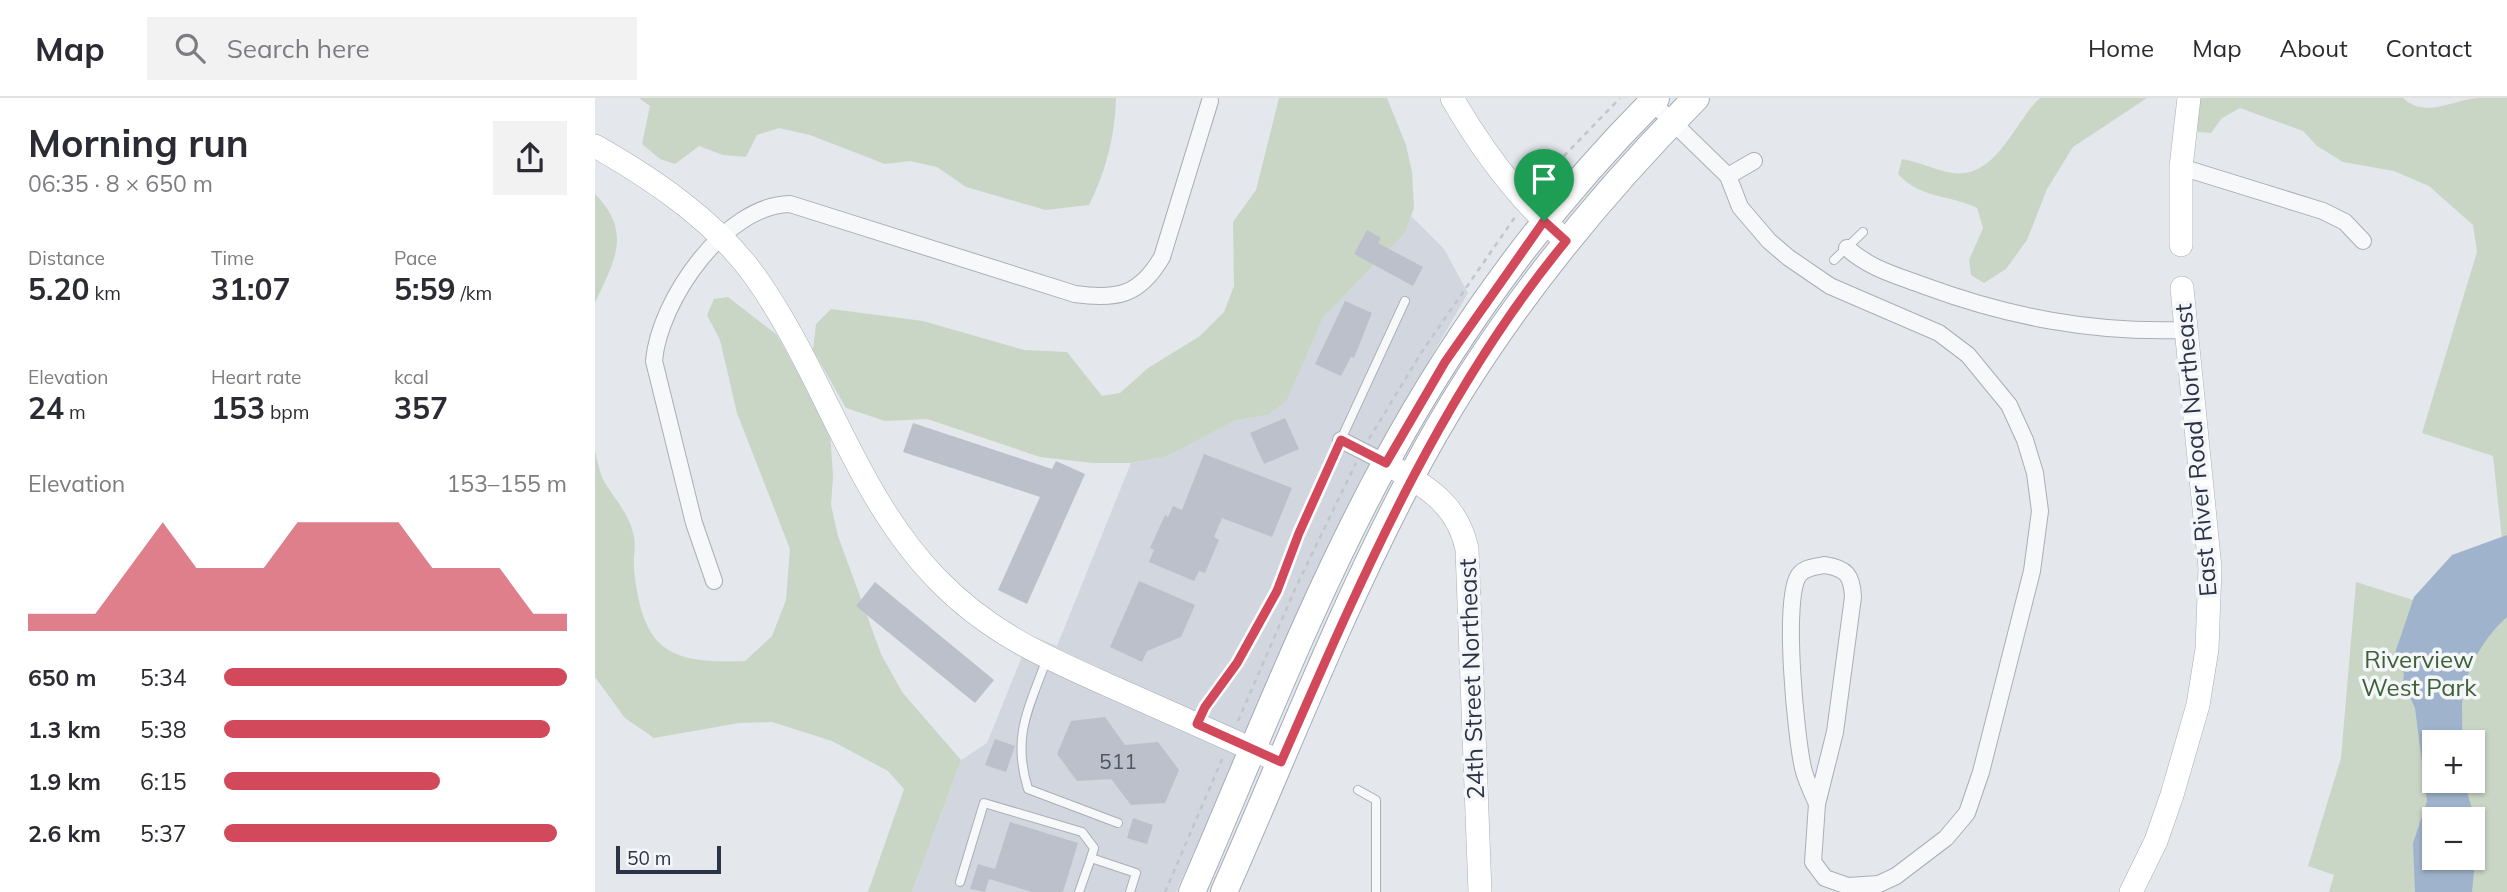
<!DOCTYPE html>
<html lang="en">
<head>
<meta charset="utf-8">
<style>
	:root { --surface:#fff; --page:#f2f2f3; --text:#2b2b33; --muted:#7c7c81; --line:#e1e1e2; --accent:#d1495b }
	body { margin:0; font-family:Mulish,sans-serif; background:var(--page); color:var(--text); height:100vh; display:flex; flex-direction:column; font-size:26px; white-space:nowrap }
	* { box-sizing:border-box; margin:0 }
	p { font-size:23px; color:var(--muted) }
	.icon { flex:none; width:38px; height:38px; fill:none; stroke:currentColor; stroke-width:2; stroke-linecap:round; stroke-linejoin:round }
	.map { position:relative; flex:1; overflow:hidden }
	.sheet { display:flex; flex-direction:column; background:var(--surface); width:595px }
	.sheet>* { flex:none }
	.tools { position:absolute; left:1827px; top:632px; display:grid; gap:14px }
	.tools a { display:grid; place-items:center; width:63px; height:63px; border-radius:0px; background:var(--surface); box-shadow:0 2px 5px #0004; font-size:35px }
	.scale { position:absolute; left:21px; bottom:18px; width:105px; box-sizing:border-box; padding-left:7px; border:4px solid #2b3445; border-top:0; font-size:19px; line-height:24px; white-space:nowrap; color:#2b3445; -webkit-text-stroke:5px #f4f6f9; paint-order:stroke }
	.pin { position:absolute; display:grid; place-items:center; width:60px; height:60px; color:#fff; margin:-72px -30px; border-radius:50% 50% 50% 0; rotate:-45deg; box-shadow:0 0 7px #0007 }
	.pin .icon { rotate:45deg }
	.round { display:grid; place-items:center; flex:none; width:74px; height:74px; border-radius:0px; background:var(--page) }
	.head { display:flex; align-items:center; justify-content:space-between; height:119px; padding:0 28px }
	h1 { font-size:38px; font-weight:700; line-height:52px }
	.figures { display:grid; grid-template-columns:repeat(3,1fr); gap:10px; height:119px; padding:7px 28px }
	.figures div { display:grid; align-content:center }
	.figures b { font-size:30px; font-weight:700 }
	.figures small { font-size:19px; font-weight:400 }
	.figures p { font-size:19px }
	.chart { height:196px; padding:14px 28px }
	.chart p { display:flex; justify-content:space-between }
	.chart svg { width:100%; height:126px; margin-top:7px; fill:var(--accent); opacity:.7 }
	ul { padding:0 28px; list-style:none; font-size:23px }
	li { display:grid; grid-template-columns:112px 84px 1fr; align-items:center; height:52px }
	li i { height:18px; border-radius:9px; background:var(--accent) }
	header { display:flex; align-items:center; gap:42px; box-sizing:border-box; height:98px; padding:0 35px; background:var(--surface); border-bottom:2px solid var(--line) }
	header strong { font-size:33px }
	nav { display:flex; gap:38px; margin-inline-start:auto; font-size:24px }
	.search { width:490px; height:63px; background:var(--page); display:flex; align-items:center; gap:18px; box-sizing:border-box; padding:0 24px; border-radius:0px; color:var(--muted); font-size:26px }
	main { display:flex; flex:1; min-height:0 }
	.map>svg:first-child { display:block }
	.built { fill:#d2d6de }
	.green { fill:#c9d6c5; fill-rule:evenodd }
	.water { fill:#9fb4cc; fill-rule:evenodd }
	.building { fill:#bbc0ca }
	.lines { fill:none; stroke-linecap:round; stroke-linejoin:round }
	.lane-casing { stroke:#a9aeb7; stroke-width:10 }
	.street-casing { stroke:#a9aeb7; stroke-width:18 }
	.secondary-casing { stroke:#a9aeb7; stroke-width:24 }
	.primary-casing { stroke:#a3abb8; stroke-width:28 }
	.path { stroke:#c2c5cb; stroke-width:2.5; stroke-dasharray:5 5; stroke-linecap:butt }
	.lane { stroke:#f7f8fa; stroke-width:8 }
	.street { stroke:#f7f8fa; stroke-width:16 }
	.secondary { stroke:#fff; stroke-width:23 }
	.primary { stroke:#fff; stroke-width:26 }
	.route-casing { stroke:#fff; stroke-width:14 }
	.route { stroke:#d1495b; stroke-width:9 }
	.labels { text-anchor:middle; stroke-width:7; stroke-linejoin:round; paint-order:stroke }
	.number-label { font-size:21px; fill:#4f5766 }
	.street-label { font-size:24px; fill:#2b3445; stroke:#f4f6f9 }
	.park-label { font-size:24px; fill:#3f6138; stroke:#f4f6f9 }
</style>
</head>
<body>
<header>
<strong>Map</strong>
<div class="search"><svg class="icon" aria-label="search" viewBox="0 0 24 24"><circle cx="10" cy="10" r="6"/><path d="M15 15l6 6"/></svg>Search here</div>
<nav><a>Home</a><a>Map</a><a>About</a><a>Contact</a></nav>
</header>
<main>
<section class="sheet">
<div class="head"><div><h1>Morning run</h1><p>06:35 · 8 × 650 m</p></div><a class="round"><svg class="icon" aria-label="share" viewBox="0 0 24 24"><path d="M12 15V3M7 8l5-5 5 5M5 13v7h14v-7"/></svg></a></div>
<div class="figures">
<div><p>Distance</p><b>5.20<small> km</small></b></div>
<div><p>Time</p><b>31:07</b></div>
<div><p>Pace</p><b>5:59<small> /km</small></b></div>
</div>
<div class="figures">
<div><p>Elevation</p><b>24<small> m</small></b></div>
<div><p>Heart rate</p><b>153<small> bpm</small></b></div>
<div><p>kcal</p><b>357</b></div>
</div>
<div class="chart"><p><span>Elevation</span>153–155 m</p>
<svg viewBox="0 0 160 44" preserveAspectRatio="none"><path d="M0 44V38L10 38L20 38L30 22L40 6L50 22L60 22L70 22L80 6L90 6L100 6L110 6L120 22L130 22L140 22L150 38L160 38V44z"/></svg>
</div>
<ul>
<li><b>650 m</b>5:34<i style="width:100%"></i></li>
<li><b>1.3 km</b>5:38<i style="width:95%"></i></li>
<li><b>1.9 km</b>6:15<i style="width:63%"></i></li>
<li><b>2.6 km</b>5:37<i style="width:97%"></i></li>
</ul>
</section>
<div class="map">
<svg width="1912" height="794" viewBox="0 0 1912 794">
	<rect width="100%" height="100%" fill="#e4e7ec"/>
	<polygon class="built" points="816,118 849,151 873,195 764,384 581,794 317,794 366,662 392,645 428,556 440,539 462,548 536,365 573,358 641,322 673,317 727,221 810,135"/>
	<g class="green">
		<path d="M44,0H521C520,38 511,73 494,107L451,112L371,89L342,69L315,63L290,66L215,37L184,30L162,37L151,59L128,57L104,48L80,66L65,61L47,46L55,8Z"/>
		<polygon points="684,0 792,0 811,47 817,74 819,110 810,135 727,221 692,302 673,317 641,322 573,358 536,365 498,365 445,359 332,321 290,323 251,310 218,252 221,226 236,211 328,223 429,252 472,254 507,298 525,295 553,270 605,238 629,214 639,188 638,124 661,92"/>
		<path d="M1445,0H1552L1478,49L1452,91L1432,142L1411,171L1389,185L1376,177L1374,162L1388,130L1382,110C1353,96 1326,101 1303,76L1307,61C1328,64 1350,78 1370,75C1406,69 1421,22 1445,0Z"/>
		<path d="M1605,0H1808C1831,21 1856,2 1883,0C1893,0 1903,0 1912,0V794H1734L1739,777L1713,768L1746,660L1761,484L1856,514L1911,478L1898,358L1827,335L1882,154L1878,127L1834,88L1799,73L1748,64L1722,48L1708,33L1645,10L1627,20L1616,35L1603,34L1601,17ZM1839,644H1878V682H1839ZM1839,721H1878V760H1839Z"/>
		<path d="M0,96C38,135 19,163 0,205Z"/>
		<path d="M133,199L182,237L235,332L238,379L236,407L243,438L286,556L307,594L366,662L317,794H273L309,691L293,673L237,643L177,624L144,625L59,640L30,620L0,579V353C3,364 5,379 12,388C23,405 35,418 39,439C41,450 38,461 39,472C48,552 72,566 150,563L177,538L191,502L195,451L142,315L125,242L112,217L119,201Z"/>
	</g>
	<path class="water" d="M1912,437V519C1891,537 1874,566 1868,594C1866,610 1868,628 1867,644H1839V682L1869,683L1883,732L1877,794H1820L1818,745L1832,703L1820,610L1808,583L1809,576L1799,558L1819,499L1857,457ZM1839,721H1878V760H1839Z"/>
	<g class="building">
		<polygon points="772,132 786,140 783,145 828,169 818,188 759,156"/>
		<polygon points="750,203 777,215 759,260 756,259 746,278 720,266"/>
		<polygon points="690,320 704,351 669,366 655,335"/>
		<polygon points="318,325 457,371 461,363 490,376 432,506 403,492 445,399 308,354"/>
		<polygon points="609,356 697,390 677,439 627,420 619,439 624,442 610,475 604,473 599,483 554,464 559,452 555,450 570,417 573,419 578,408 587,412"/>
		<polygon points="544,483 600,507 586,539 552,553 547,564 515,549"/>
		<polygon points="280,484 399,582 380,605 261,508"/>
		<polygon points="510,619 530,647 563,644 584,672 570,705 536,707 516,681 482,683 462,656 476,623"/>
		<polygon points="400,641 420,648 411,674 390,667"/>
		<polygon points="538,720 558,727 552,746 532,740"/>
		<polygon points="415,724 483,745 468,794 437,794 394,781 390,794 375,791 383,766 400,771"/>
	</g>
	<g class="lines">
		<defs>
			<g id="lane">
				<polyline points="1239,162 1268,134"/>
				<path d="M451,563C433,612 417,639 433,691L523,725"/>
				<polyline points="603,623 642,566 683,493 730,376 810,203"/>
				<polyline points="763,692 781,702 781,794"/>
				<polyline points="365,784 389,705 487,734 499,750 496,760 541,775 535,794"/>
				<polyline points="484,794 496,760"/>
			</g>
			<g id="street">
				<polyline points="1057,4 1133,78 1145,109 1174,143 1194,160 1235,188 1344,235 1373,257 1414,307 1430,342 1440,375 1445,413 1437,473 1386,674 1372,715 1351,740 1301,778 1284,786 1253,788 1230,780 1218,764 1222,706"/>
				<polyline points="1586,69 1728,113 1750,124 1768,143"/>
				<polyline points="1133,78 1159,63"/>
				<path d="M1252,150C1274,170 1300,177 1327,187C1413,219 1497,235 1589,232"/>
				<polyline points="746,342 791,365"/>
				<path d="M1229,467C1251,470 1257,477 1258,499L1240,634L1222,706C1217,694 1211,683 1208,670C1201,639 1187,500 1204,477C1210,469 1220,469 1229,467Z"/>
				<path d="M119,483L99,425L59,263C64,203 130,107 195,106L480,196C523,202 545,197 567,159L615,3"/>
			</g>
			<g id="secondary">
				<path d="M857,0C888,54 924,102 971,143"/>
				<path d="M0,48C58,81 119,122 159,177C228,273 259,396 342,481C398,539 459,563 531,595C583,618 635,641 686,664"/>
				<polyline points="1586,147 1586,69 1594,0"/>
				<path d="M801,371C836,391 863,409 872,451L885,794"/>
				<polyline points="1536,794 1561,743 1577,697 1603,607 1612,551 1615,470 1587,190"/>
			</g>
			<g id="primary">
				<path d="M597,794C659,651 716,502 791,364C863,231 954,107 1061,0"/>
				<path d="M629,794C690,656 745,513 816,379C890,238 989,113 1101,0"/>
			</g>
		</defs>
		<use href="#lane" class="lane-casing"/>
		<use href="#street" class="street-casing"/>
		<use href="#secondary" class="secondary-casing"/>
		<use href="#primary" class="primary-casing"/>
		<g class="path">
			<polyline points="941,87 1025,0"/>
			<polyline points="774,341 826,255 920,119"/>
			<polyline points="643,623 701,489 761,365"/>
			<polyline points="570,794 628,659"/>
		</g>
		<use href="#lane" class="lane"/>
		<use href="#street" class="street"/>
		<use href="#secondary" class="secondary"/>
		<use href="#primary" class="primary"/>
	</g>
	<g class="lines">
		<defs>
			<path id="route" d="M949,123L971,143C844,297 766,482 686,664L602,626L610,609L642,565L682,493L704,435L746,342L791,365L850,264Z"/>
		</defs>
		<use href="#route" class="route-casing"/>
		<use href="#route" class="route"/>
	</g>
	<g class="labels">
		<g class="number-label">
			<text x="523" y="671">511</text>
		</g>
		<g class="street-label">
			<text transform="translate(1601 352) rotate(-95)" y="8">East River Road Northeast</text>
			<text transform="translate(877 581) rotate(-92)" y="8">24th Street Northeast</text>
		</g>
		<g class="park-label">
			<text x="1824" y="570">Riverview<tspan x="1824" dy="28">West Park</tspan></text>
		</g>
	</g>
</svg>
<div class="tools">
<a>+</a>
<a>−</a>
</div>
<div class="scale">50 m</div>
<div class="pin" style="left:949px;top:123px;background:#1e9e55"><svg class="icon" aria-label="arrive" viewBox="0 0 24 24"><path d="M6 21V4h12l-3 4 3 4H6"/></svg></div>
</div>
</main>
</body>
</html>
